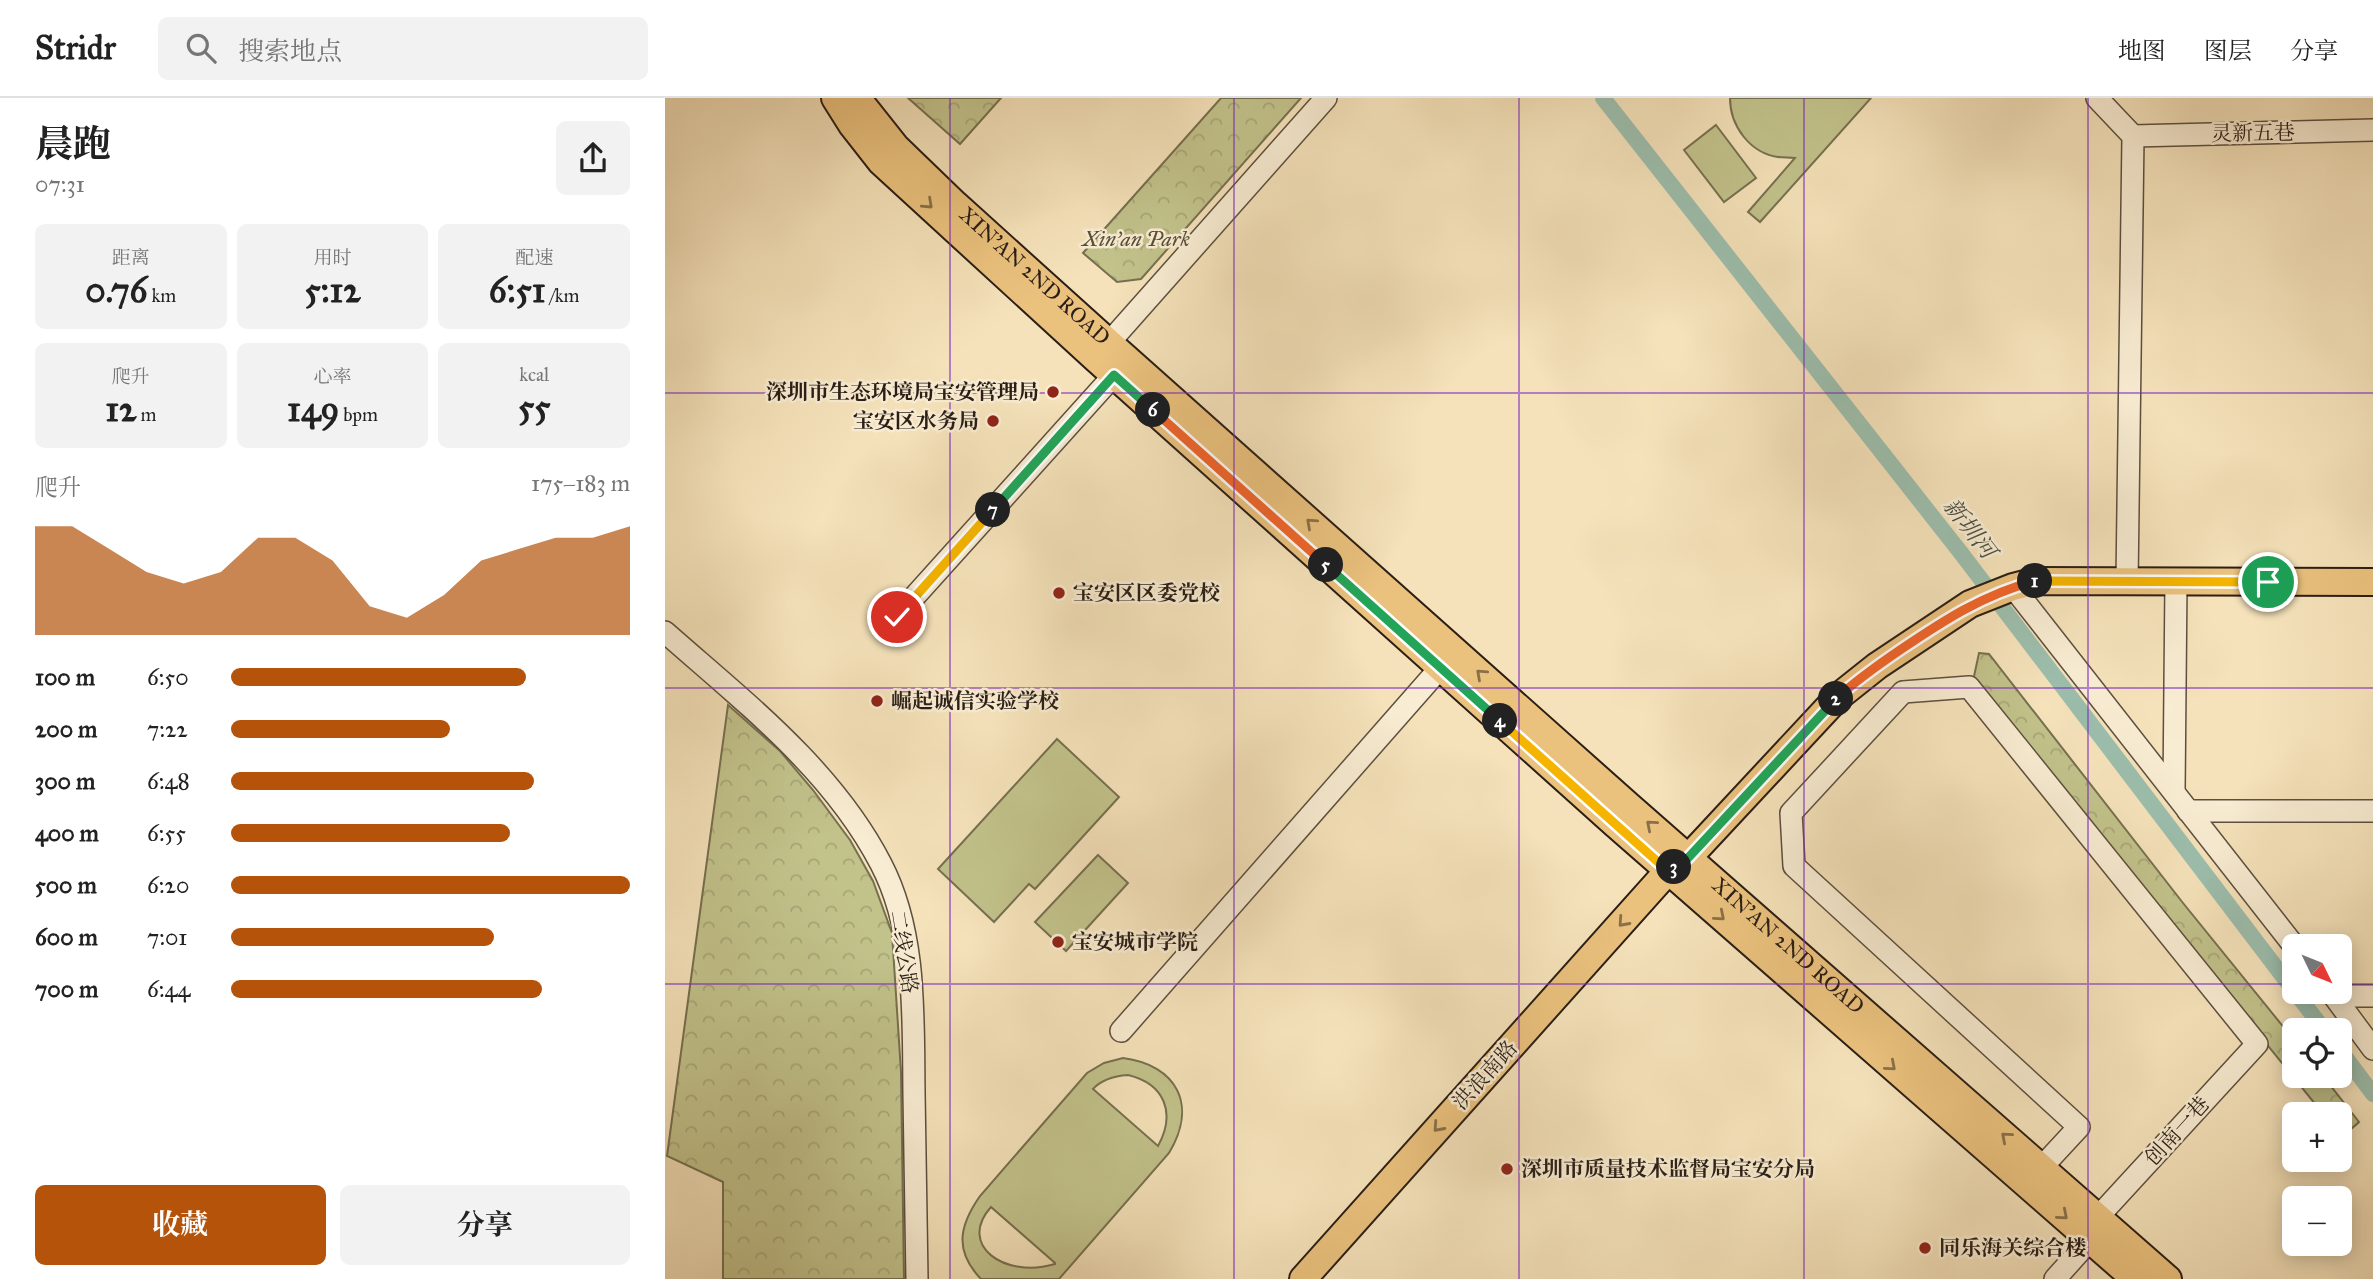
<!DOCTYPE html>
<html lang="zh">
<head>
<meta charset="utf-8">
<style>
	:root { --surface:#fff; --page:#f2f2f2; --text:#222; --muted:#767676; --line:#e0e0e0; --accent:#b45309 }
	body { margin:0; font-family:"IM FELL Great Primer","Noto Serif SC",serif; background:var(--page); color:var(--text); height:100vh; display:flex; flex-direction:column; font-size:26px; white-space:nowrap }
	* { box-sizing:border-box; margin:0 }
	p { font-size:23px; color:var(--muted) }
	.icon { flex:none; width:38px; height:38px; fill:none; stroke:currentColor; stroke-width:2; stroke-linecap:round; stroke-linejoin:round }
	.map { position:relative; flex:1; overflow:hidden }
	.panel { display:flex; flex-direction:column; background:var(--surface); width:665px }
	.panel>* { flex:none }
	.needle { width:46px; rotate:133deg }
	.tools { position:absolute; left:1617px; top:836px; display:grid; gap:14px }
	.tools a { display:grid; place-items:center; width:70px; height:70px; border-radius:10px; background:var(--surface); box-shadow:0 4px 18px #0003; font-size:35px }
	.pin { position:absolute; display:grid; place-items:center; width:60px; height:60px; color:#fff; margin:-30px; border:4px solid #fff; border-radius:50%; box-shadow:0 2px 7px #0007 }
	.km { position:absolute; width:35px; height:35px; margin:-18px; border-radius:50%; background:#222; color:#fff; font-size:19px; line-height:35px; text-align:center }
	.round { display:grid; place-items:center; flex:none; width:74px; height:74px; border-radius:10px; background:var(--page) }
	.head { display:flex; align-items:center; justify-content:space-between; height:119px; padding:0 35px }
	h1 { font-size:38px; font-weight:700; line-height:52px }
	.metrics { display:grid; grid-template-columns:repeat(3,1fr); gap:10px; height:119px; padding:7px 35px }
	.metrics div { display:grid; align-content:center; border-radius:10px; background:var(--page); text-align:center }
	.metrics b { font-size:35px; font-weight:700 }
	.metrics small { font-size:19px; font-weight:400 }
	.metrics p { font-size:19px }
	.chart { height:196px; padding:14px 35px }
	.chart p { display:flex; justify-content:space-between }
	.chart svg { width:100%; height:126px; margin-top:7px; fill:var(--accent); opacity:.7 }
	.cta { display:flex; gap:14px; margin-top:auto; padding:14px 35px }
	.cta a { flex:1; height:80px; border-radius:10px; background:var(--accent); color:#fff; font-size:28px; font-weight:700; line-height:80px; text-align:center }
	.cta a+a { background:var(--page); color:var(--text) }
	ul { padding:0 35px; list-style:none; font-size:23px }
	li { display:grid; grid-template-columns:112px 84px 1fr; align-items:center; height:52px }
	li i { height:18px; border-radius:9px; background:var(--accent) }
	header { display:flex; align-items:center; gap:42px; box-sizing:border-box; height:98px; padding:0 35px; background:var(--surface); border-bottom:2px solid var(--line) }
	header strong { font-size:33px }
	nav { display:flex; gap:38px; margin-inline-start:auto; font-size:24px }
	.search { width:490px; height:63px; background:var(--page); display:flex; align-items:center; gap:18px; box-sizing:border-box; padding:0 24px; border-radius:10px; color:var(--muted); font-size:26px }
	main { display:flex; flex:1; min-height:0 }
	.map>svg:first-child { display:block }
	.forest { fill:url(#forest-crowns); stroke:#767050; stroke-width:2 }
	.garden { fill:#c2c28b; stroke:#767050; stroke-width:2; fill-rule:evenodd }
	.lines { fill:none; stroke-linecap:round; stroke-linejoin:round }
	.canal { stroke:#9cbead; stroke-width:16 }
	.minor-casing { stroke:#5d4f3f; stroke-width:24 }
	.major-casing { stroke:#2a1e16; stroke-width:30 }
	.minor { stroke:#f8ecd2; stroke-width:21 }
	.major { stroke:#eac17d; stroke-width:26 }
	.oneway { stroke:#8a704a }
	.split-1-casing { stroke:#fff; stroke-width:14 }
	.split-2-casing { stroke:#fff; stroke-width:14 }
	.split-3-casing { stroke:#fff; stroke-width:14 }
	.split-4-casing { stroke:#fff; stroke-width:14 }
	.split-5-casing { stroke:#fff; stroke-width:14 }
	.split-6-casing { stroke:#fff; stroke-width:14 }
	.split-7-casing { stroke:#fff; stroke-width:14 }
	.split-8-casing { stroke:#fff; stroke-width:14 }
	.split-1 { stroke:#f5b400; stroke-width:9 }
	.split-2 { stroke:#f0652b; stroke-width:9 }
	.split-3 { stroke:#22a559; stroke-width:9 }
	.split-4 { stroke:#f5b400; stroke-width:9 }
	.split-5 { stroke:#22a559; stroke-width:9 }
	.split-6 { stroke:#f0652b; stroke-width:9 }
	.split-7 { stroke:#22a559; stroke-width:9 }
	.split-8 { stroke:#f5b400; stroke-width:9 }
	.grid { fill:none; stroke:#7b2cbf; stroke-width:2; stroke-opacity:0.55 }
	.poi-dot { fill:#8f2418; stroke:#f8ecd2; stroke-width:2.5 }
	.labels { text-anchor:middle; stroke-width:5; stroke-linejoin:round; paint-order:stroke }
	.street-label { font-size:21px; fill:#2a1e16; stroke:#f8ecd2 }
	.park-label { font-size:21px; font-style:italic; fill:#584f39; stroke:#f8ecd2 }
	.poi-label { font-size:21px; font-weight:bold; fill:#2a1e16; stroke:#f8ecd2; text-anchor:start }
	.water-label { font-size:23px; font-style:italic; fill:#4c4e43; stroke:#f8ecd2 }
</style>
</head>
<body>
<header>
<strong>Stridr</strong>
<div class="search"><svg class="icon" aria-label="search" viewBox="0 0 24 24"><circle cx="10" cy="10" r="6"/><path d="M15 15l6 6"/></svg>搜索地点</div>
<nav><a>地图</a><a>图层</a><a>分享</a></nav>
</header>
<main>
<section class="panel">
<div class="head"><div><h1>晨跑</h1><p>07:31</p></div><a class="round"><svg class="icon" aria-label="share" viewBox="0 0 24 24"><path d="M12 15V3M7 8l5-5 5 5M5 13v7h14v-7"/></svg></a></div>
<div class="metrics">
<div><p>距离</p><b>0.76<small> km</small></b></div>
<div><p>用时</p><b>5:12</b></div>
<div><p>配速</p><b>6:51<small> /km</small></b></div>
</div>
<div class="metrics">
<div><p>爬升</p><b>12<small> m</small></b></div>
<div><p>心率</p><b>149<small> bpm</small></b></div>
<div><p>kcal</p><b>55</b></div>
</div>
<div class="chart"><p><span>爬升</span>175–183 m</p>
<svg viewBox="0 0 160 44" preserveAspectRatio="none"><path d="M0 44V6L10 6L20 14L30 22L40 26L50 22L60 10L70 10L80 18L90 34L100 38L110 30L120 18L130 14L140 10L150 10L160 6V44z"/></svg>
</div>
<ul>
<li><b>100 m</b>6:50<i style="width:74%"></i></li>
<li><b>200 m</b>7:22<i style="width:55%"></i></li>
<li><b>300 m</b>6:48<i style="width:76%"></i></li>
<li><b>400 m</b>6:55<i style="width:70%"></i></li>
<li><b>500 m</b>6:20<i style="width:100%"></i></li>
<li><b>600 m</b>7:01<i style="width:66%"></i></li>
<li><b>700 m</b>6:44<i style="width:78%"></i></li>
</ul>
<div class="cta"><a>收藏</a><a>分享</a></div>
</section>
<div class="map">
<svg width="1708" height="1181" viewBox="0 0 1708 1181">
	<defs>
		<pattern id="forest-crowns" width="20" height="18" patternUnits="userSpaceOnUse" patternTransform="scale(1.75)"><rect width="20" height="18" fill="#c2c28b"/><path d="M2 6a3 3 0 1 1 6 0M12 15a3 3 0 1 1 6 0" fill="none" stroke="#a7a677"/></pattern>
	</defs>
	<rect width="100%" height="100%" fill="#f5e2ba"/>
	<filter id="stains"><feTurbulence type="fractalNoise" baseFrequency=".00286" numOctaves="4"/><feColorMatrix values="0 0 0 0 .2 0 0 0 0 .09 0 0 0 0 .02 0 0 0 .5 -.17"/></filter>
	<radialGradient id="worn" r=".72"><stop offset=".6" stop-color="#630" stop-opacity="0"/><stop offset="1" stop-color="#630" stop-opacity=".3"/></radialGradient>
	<g class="forest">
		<polygon points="243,0 336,0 295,46"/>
		<polygon points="556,0 636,0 476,181 452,184 418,155"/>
		<polygon points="1314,555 1324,556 1518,805 1629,942 1629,978 1658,978 1694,1024 1677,1039 1675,1036 1675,1017 1659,1017 1308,583"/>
		<polygon points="63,607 115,653 148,692 185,742 208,783 227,835 236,974 239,1181 58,1181 58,1084 2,1058"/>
	</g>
	<g class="garden">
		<path d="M1065,0H1206L1095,124L1083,114L1130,60C1125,59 1119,60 1113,59C1085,55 1065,28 1065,0Z"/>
		<polygon points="1051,27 1091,80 1059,104 1019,52"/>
		<polygon points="392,641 454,699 370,791 364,786 329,824 273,771"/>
		<polygon points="433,757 463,785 401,853 370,824"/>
		<path d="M458,960C512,967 533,1007 504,1055L394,1181H316C289,1153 294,1128 315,1098L422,975L439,965ZM463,977C500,986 511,1015 493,1048L428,991C437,981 449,978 463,977ZM326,1109L390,1165V1166C339,1181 292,1147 326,1109Z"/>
	</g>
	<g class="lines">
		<g class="canal">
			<polyline points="938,0 1296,455 1629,893"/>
			<polyline points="1630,894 1660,933"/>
			<polyline points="1675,952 1708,996"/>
		</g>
		<defs>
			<g id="minor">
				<polyline points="1432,0 1468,38 1462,484"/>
				<polyline points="1468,38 1708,32"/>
				<polyline points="434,256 661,0"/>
				<polyline points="1348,489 1630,849"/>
				<polyline points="232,518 449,277"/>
				<path d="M0,534C78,603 167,671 216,766C252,835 248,919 249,995C250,1057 251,1119 252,1181"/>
				<polyline points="1509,694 1511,483"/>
				<polyline points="1523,713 1708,713"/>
				<polyline points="1666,894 1708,951"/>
				<polyline points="1669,898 1708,898"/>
				<polyline points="456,933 775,570"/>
				<polyline points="1376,1070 1414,1029 1129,768 1126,715 1238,594 1304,589 1592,946 1433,1119"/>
				<polyline points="1390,1181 1425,1142"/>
			</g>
			<g id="major">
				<polyline points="170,0 187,27 216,64 431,261 949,725 1470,1181"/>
				<path id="s1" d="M192,0L231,49L290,106L444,245L964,708L1503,1181"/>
				<polyline points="638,1181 1003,773 1023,760 1173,599 1212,568 1305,506 1348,489 1371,483 1708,484"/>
			</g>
		</defs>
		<use href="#minor" class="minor-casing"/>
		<use href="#major" class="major-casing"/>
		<use href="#minor" class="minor"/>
		<use href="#major" class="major"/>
	</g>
	<defs><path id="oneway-chevron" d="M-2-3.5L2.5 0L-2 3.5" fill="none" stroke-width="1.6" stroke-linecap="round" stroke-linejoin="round" transform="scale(1.75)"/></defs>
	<g class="oneway">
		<use href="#oneway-chevron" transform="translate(263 106) rotate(43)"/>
		<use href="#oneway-chevron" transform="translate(646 425) rotate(-138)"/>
		<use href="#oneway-chevron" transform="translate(816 576) rotate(-138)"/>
		<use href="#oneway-chevron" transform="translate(986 727) rotate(-139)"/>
		<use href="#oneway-chevron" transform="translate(1055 818) rotate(41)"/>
		<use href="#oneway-chevron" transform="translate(958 824) rotate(132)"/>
		<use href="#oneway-chevron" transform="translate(1226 968) rotate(41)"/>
		<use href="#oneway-chevron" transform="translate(773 1029) rotate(132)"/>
		<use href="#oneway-chevron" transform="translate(1341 1039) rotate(-139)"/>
		<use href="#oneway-chevron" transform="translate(1398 1117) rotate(41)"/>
	</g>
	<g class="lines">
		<defs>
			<polyline id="split-1" points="1370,483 1603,484"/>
			<path id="split-2" d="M1171,601C1190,583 1213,567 1235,552C1278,523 1319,496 1370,483"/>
			<polyline id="split-3" points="1009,769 1023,760 1171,601"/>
			<polyline id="split-4" points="835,623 1003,773 1009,769"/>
			<polyline id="split-5" points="661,467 835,623"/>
			<polyline id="split-6" points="488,312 661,467"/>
			<polyline id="split-7" points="328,412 449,277 488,312"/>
			<polyline id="split-8" points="232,519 328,412"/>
		</defs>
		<use href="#split-1" class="split-1-casing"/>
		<use href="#split-2" class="split-2-casing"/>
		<use href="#split-3" class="split-3-casing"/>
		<use href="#split-4" class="split-4-casing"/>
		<use href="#split-5" class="split-5-casing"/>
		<use href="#split-6" class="split-6-casing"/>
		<use href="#split-7" class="split-7-casing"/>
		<use href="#split-8" class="split-8-casing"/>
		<use href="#split-1" class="split-1"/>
		<use href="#split-2" class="split-2"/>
		<use href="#split-3" class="split-3"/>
		<use href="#split-4" class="split-4"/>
		<use href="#split-5" class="split-5"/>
		<use href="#split-6" class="split-6"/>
		<use href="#split-7" class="split-7"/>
		<use href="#split-8" class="split-8"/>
	</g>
	<path class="grid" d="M285,0V1181M569,0V1181M854,0V1181M1139,0V1181M1423,0V1181M0,295H1708M0,590H1708M0,886H1629M1675,886H1708"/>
	<g class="poi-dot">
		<circle cx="388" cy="294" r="7"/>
		<circle cx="328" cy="323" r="7"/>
		<circle cx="394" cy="495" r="7"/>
		<circle cx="212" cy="603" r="7"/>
		<circle cx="393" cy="844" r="7"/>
		<circle cx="842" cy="1071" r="7"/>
		<circle cx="1260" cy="1150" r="7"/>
	</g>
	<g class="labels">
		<g class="street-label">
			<text transform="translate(1588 35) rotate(-1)" y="7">灵新五巷</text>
			<text dy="7" stroke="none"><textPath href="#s1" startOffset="252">XIN'AN 2ND ROAD</textPath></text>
			<text dy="7" stroke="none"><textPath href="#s1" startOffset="1260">XIN'AN 2ND ROAD</textPath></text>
			<text transform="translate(239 854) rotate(81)" y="7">二线公路</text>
			<text transform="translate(820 977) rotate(-48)" y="7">洪浪南路</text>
			<text transform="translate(1512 1033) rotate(-48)" y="7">创南一巷</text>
		</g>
		<g class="park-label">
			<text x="471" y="148">Xin'an Park</text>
		</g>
		<g class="poi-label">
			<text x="374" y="301" text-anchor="end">深圳市生态环境局宝安管理局</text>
			<text x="314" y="330" text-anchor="end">宝安区水务局</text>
			<text x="408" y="502">宝安区区委党校</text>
			<text x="226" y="610">崛起诚信实验学校</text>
			<text x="407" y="851">宝安城市学院</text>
			<text x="856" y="1078">深圳市质量技术监督局宝安分局</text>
			<text x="1274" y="1157">同乐海关综合楼</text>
		</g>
		<g class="water-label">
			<text transform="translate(1305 430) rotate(52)" y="8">新圳河</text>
		</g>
	</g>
	<rect width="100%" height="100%" filter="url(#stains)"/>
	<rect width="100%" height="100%" fill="url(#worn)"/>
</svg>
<div class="tools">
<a><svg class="needle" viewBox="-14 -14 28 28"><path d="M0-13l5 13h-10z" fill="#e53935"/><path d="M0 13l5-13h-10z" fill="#767676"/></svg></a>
<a><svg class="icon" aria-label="locate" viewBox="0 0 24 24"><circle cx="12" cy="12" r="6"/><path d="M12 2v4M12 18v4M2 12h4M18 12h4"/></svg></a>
<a>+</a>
<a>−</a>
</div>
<div class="pin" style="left:1603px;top:484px;background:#1e9e55"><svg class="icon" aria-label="arrive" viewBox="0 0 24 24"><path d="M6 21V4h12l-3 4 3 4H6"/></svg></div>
<div class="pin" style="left:232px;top:519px;background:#d93025"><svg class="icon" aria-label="check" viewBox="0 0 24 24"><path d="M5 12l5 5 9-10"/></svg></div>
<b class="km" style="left:1370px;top:483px">1</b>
<b class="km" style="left:1171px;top:601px">2</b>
<b class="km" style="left:1009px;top:769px">3</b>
<b class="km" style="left:835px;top:623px">4</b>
<b class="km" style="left:661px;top:467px">5</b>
<b class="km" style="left:488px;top:312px">6</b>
<b class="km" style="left:328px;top:412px">7</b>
</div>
</main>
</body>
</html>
